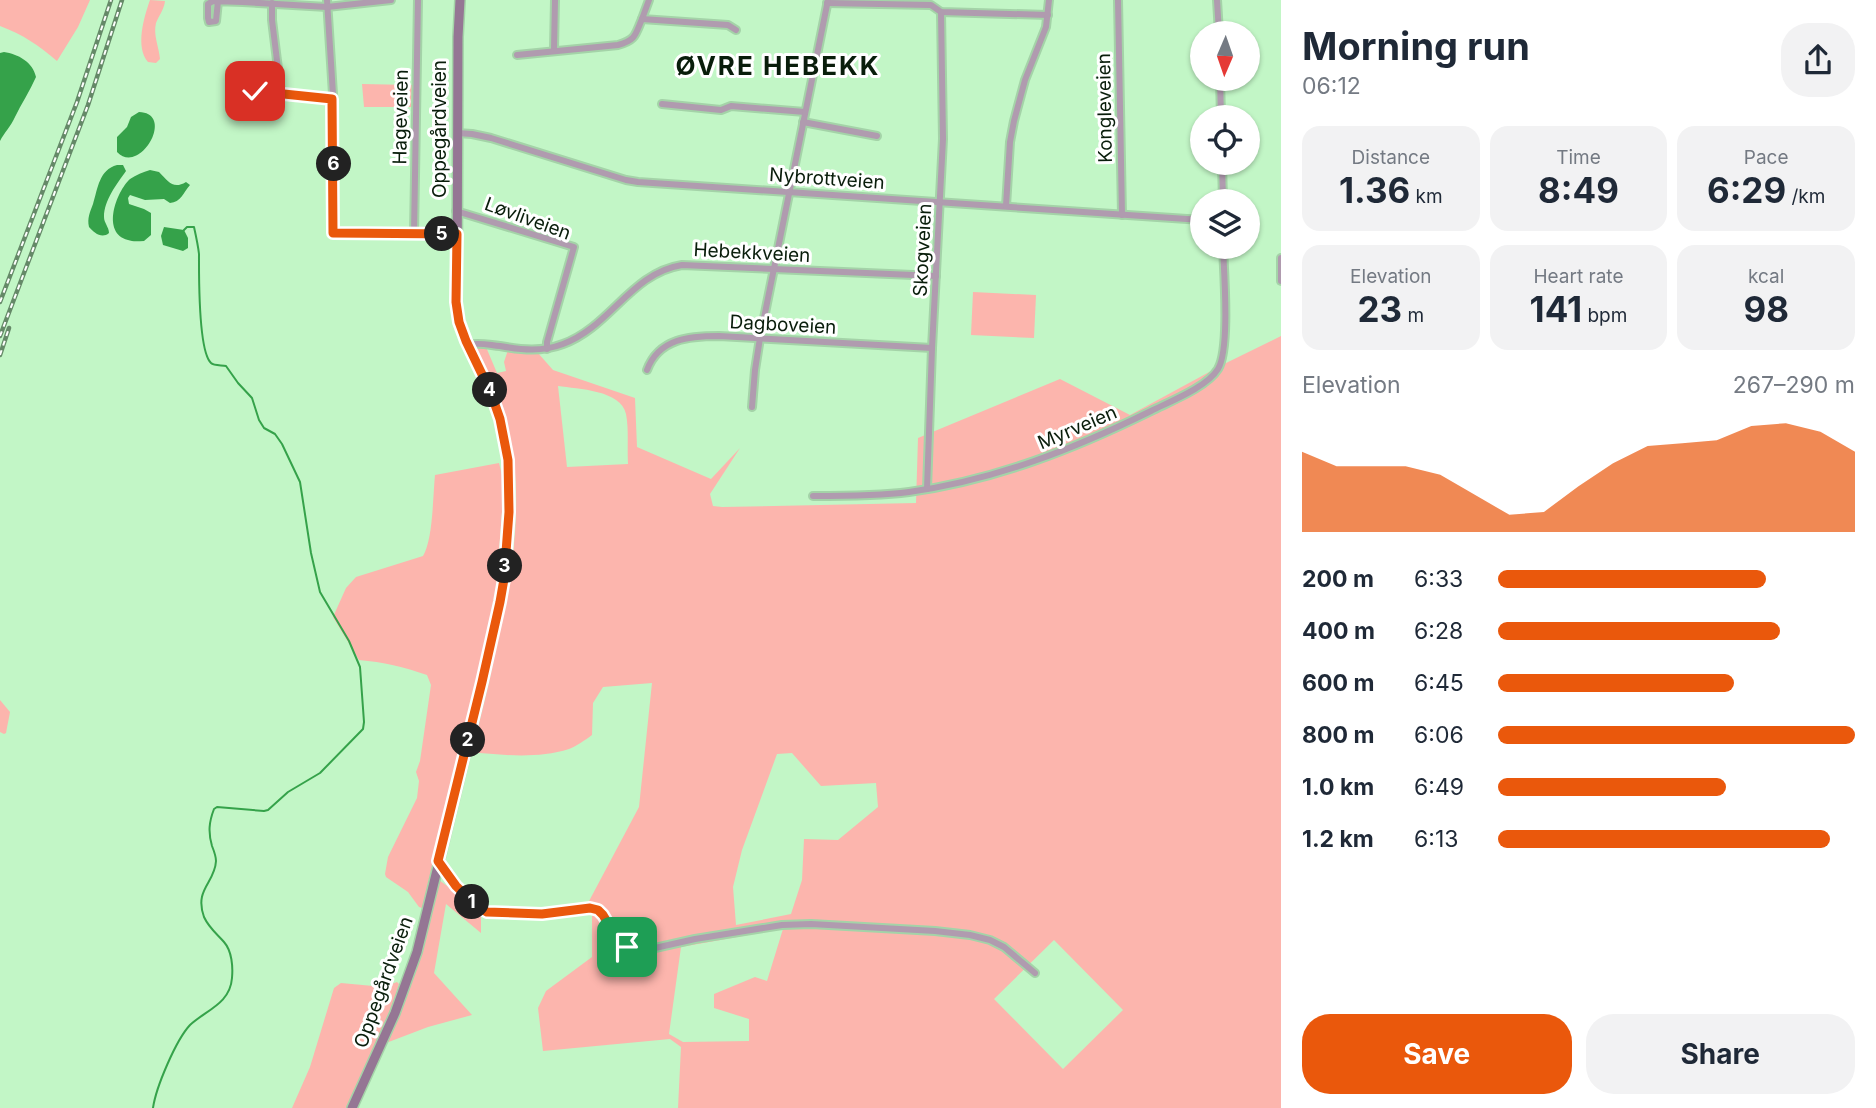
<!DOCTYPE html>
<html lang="en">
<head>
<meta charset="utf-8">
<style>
	:root { --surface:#fff; --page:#f2f2f3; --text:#1f2937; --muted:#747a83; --accent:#ea580c }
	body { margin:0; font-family:Inter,sans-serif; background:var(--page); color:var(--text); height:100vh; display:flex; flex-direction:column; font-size:26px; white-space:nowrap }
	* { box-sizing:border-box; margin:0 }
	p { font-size:23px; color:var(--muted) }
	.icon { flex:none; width:38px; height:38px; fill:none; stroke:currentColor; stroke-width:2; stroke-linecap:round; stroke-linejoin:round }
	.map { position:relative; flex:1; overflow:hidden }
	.sheet { display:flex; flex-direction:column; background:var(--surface); width:595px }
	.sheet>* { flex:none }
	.needle { width:46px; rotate:182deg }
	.controls { position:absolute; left:1190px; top:21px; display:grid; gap:14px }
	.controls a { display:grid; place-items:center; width:70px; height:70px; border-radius:50%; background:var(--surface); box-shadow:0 2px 5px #0004; font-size:35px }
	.pin { position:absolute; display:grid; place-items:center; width:60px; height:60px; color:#fff; margin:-30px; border-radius:14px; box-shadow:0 4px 10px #0006 }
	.km { position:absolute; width:35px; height:35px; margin:-18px; border-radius:50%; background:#222; color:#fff; font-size:19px; line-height:35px; text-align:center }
	.round { display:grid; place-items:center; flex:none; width:74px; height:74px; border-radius:28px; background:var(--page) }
	.headline { display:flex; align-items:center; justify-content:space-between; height:119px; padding:0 21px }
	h1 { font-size:38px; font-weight:700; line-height:52px }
	.stats { display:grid; grid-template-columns:repeat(3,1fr); gap:10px; height:119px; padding:7px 21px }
	.stats div { display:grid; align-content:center; border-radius:18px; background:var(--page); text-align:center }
	.stats b { font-size:35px; font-weight:700 }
	.stats small { font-size:19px; font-weight:400 }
	.stats p { font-size:19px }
	.chart { height:196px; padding:14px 21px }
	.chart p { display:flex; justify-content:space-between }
	.chart svg { width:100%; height:126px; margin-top:7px; fill:var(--accent); opacity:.7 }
	.action { display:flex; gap:14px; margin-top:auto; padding:14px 21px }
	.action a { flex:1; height:80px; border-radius:28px; background:var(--accent); color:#fff; font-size:28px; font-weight:700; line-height:80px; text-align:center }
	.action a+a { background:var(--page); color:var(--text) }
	ul { padding:0 21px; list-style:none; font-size:23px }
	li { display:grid; grid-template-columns:112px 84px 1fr; align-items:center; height:52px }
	li i { height:18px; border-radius:9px; background:var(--accent) }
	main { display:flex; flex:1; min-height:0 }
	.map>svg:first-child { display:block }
	.green { fill:#fcb5ad; fill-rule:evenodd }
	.water { fill:#35a24a }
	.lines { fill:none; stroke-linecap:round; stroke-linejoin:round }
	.stream { stroke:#35a24a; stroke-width:2 }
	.minor-casing { stroke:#a4d3a8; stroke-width:10 }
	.secondary-casing { stroke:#a4d3a8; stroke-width:12 }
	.minor { stroke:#b09baf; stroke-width:6 }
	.secondary { stroke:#957694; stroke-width:9 }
	.rail-casing { stroke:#658968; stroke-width:4.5 }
	.rail { stroke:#fff; stroke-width:2; stroke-dasharray:5; stroke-linecap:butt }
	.route-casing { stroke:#fff; stroke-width:14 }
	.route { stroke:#ea580c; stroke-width:9 }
	.labels { text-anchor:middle; stroke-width:6; stroke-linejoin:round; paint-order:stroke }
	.street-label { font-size:19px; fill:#091d0b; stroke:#fff }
	.district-label { font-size:26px; font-weight:bold; letter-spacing:2px; fill:#091d0b; stroke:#fff }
</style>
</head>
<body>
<main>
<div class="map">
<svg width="1281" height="1108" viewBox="0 0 1281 1108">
	<rect width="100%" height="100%" fill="#c2f6c6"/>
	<g class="green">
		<path d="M0,0H90L78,27L57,61C38,45 24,35 0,26Z"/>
		<path d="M150,0L165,1C164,10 159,15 156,23C153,35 159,47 160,59L156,63L148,62C135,47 144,17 150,0Z"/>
		<polygon points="362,84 412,85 411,107 364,107"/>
		<polygon points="973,292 1036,295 1034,338 971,335"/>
		<path d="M1281,336V1108H678L681,1047L670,1039L543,1051L538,1008L546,991L592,957V914L588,903L639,807L652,683L603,687L593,703L592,735C585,740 577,746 569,749C537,759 502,755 470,752C499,631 546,495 490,376C485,366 481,356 475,347H486L497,373L506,371L504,362L508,350L538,353L553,370L635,398L637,447L711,479L740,448L710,494L713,506L722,507L916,503L918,438L1060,379L1130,415L1224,364ZM558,386C578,389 621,390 626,414C629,429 627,448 628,464L567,467ZM792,753L821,786L876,783L878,807L838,840L804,839L802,880L791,914L736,925L733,887L742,850L777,754ZM783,929L767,981L755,977L714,994V1008L749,1019V1041L683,1042L669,1034L681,947ZM1054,940L1123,1010L1063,1069L994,999Z"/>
		<path d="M499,463L503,479L502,512L496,591L473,702L428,883L424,906L422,908L419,907L408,892L386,877L385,874L388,857L417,798L419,781L416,772L420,761L431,685L427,675C404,667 383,662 359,660L333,617L346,588L356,577L423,556C433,540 433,495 435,475Z"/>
		<polygon points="0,700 10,712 6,733 4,734 0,732"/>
		<polygon points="439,880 481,911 481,933 446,904 434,973 472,1015 428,1027 386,1043 411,980"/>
		<polygon points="397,982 399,984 396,993 399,996 348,1108 292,1108 310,1067 334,988 341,983 384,987"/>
	</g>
	<g class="water">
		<path d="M4,52C18,54 33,62 36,77C30,91 21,104 15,117C11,126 4,133 0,141V53Z"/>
		<path d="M139,112C176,113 140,176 117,152V137L127,127L131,117Z"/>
		<path d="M117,165H123L126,171C117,184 104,200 104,217C104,223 109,227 109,233C102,239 94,233 89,227C87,218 90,212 93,204C98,188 99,170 117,165Z"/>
		<path d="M150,170L159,172C168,181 173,190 186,182L190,185C183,193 181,202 170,203L164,199L145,200L130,195L128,198L129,204L144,209L151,213V235L144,241C139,241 133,242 128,240C101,233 116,192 130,179C136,175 143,172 150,170Z"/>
		<polygon points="164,227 184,230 188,238 188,248 183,251 163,245 161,236"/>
	</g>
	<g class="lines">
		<path class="stream" d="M153,1108C156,1087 176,1040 190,1025C206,1010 230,1004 232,978C233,967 232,951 224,942C217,934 209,928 204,917C194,889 215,883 216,861C216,856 214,851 212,846C208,832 209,822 214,809L217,807L264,811L268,810L288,792L320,773L363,729L364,722L360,667L349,641L320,592L311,553L300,482L282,444L275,434L264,428L259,420L252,398L238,383L226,366C222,365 214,366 211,363C198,351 199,274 199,254C198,245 196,236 194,227H187L184,230"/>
		<defs>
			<g id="minor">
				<polyline points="327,0 334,110 333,233 457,234"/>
				<polyline points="1118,0 1122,215"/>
				<polyline points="1217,0 1219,33"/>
				<polyline points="218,1 216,21 209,22 208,18 208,4 213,1 243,2 327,7 391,0"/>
				<polyline points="272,3 272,20 281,93"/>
				<polyline points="827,3 931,5 941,12 1048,15"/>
				<polyline points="642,19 649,0"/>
				<polyline points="554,50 555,0"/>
				<path d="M517,55L618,45C636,40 635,35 642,19L728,25L736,30"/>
				<polyline points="1220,79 1221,117"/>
				<polyline points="255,91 332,99"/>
				<polyline points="662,104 721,110 731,106 805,112"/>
				<polyline points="803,122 877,136"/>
				<polyline points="457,133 472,134 491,138 626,180 638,182 1202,220"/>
				<polyline points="1222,163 1223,201"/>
				<polyline points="1006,206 1010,142 1014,121 1025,80 1046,27 1049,0"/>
				<polyline points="456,211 574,247 547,342 547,349"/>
				<polyline points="414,234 418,0"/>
				<polyline points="1281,258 1281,281"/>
				<path d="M468,345C478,342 489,345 500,346C522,350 542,352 563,344C610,327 631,273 682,265L936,276"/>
				<path d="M647,370C659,338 690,336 719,336L932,348"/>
				<polyline points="752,407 755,370 760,338 828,0"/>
				<polyline points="927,489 932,348 943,139 941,12"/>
				<path d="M813,496C845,496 878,496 909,492C995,480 1074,449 1151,411C1171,401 1207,387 1218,369C1230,349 1224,273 1223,247"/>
				<polyline points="438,861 456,886 478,907 487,912 542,914 590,908 598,910 603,914 619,942 627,947 655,948 695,939 782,925 811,924 935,931 970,935 990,940 1004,947 1035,973"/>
			</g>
			<polyline id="secondary" points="352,1108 395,1013 417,952 483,682 504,579 509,512 508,460 500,419 491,392 462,332 457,308 458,37 460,0"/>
		</defs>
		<use href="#minor" class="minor-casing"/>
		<use href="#secondary" class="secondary-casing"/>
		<use href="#minor" class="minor"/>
		<use href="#secondary" class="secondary"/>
		<defs>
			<g id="rail">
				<polyline points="0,302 77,102 111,0"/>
				<polyline points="0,336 88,105 122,0"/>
				<polyline points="0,355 9,328"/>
			</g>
		</defs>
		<use href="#rail" class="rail-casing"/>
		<use href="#rail" class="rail"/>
	</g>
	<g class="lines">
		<defs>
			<polyline id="route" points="255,91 332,99 333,233 457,234 456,302 459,322 466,341 491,393 500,419 508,460 509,512 504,579 500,602 482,682 438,861 456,886 478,907 487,912 542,914 590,908 598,910 603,915 619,942 627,947"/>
		</defs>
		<use href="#route" class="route-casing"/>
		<use href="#route" class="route"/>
	</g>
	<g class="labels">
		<g class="street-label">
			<text transform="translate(1104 108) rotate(-91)" y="7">Kongleveien</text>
			<text transform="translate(400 117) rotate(-89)" y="7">Hageveien</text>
			<text transform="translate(439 129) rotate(-90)" y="7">Oppegårdveien</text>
			<text transform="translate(827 178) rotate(4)" y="7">Nybrottveien</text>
			<text transform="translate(528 218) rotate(20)" y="7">Løvliveien</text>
			<text transform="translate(922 250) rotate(-87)" y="7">Skogveien</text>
			<text transform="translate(752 252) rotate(3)" y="7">Hebekkveien</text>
			<text transform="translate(783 324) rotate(3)" y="7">Dagboveien</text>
			<text transform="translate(1077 427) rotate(-23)" y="7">Myrveien</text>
			<text transform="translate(383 982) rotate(-70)" y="7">Oppegårdveien</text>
		</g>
		<g class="district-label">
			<text x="778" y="75">ØVRE HEBEKK</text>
		</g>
	</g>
</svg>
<div class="controls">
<a><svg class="needle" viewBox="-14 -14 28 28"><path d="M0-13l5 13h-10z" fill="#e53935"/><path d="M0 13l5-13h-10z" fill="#747a83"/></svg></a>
<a><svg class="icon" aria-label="locate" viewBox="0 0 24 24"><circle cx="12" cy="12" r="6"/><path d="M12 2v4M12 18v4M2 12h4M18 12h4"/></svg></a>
<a><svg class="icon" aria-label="layers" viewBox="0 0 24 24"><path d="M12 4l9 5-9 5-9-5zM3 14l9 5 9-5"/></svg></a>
</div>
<div class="pin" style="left:627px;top:947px;background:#1e9e55"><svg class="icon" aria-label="arrive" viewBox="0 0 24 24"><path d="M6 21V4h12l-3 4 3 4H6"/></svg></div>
<div class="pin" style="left:255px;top:91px;background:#d93025"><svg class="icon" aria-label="check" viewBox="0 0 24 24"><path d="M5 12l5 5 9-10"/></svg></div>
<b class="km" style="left:472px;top:902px">1</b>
<b class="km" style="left:468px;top:740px">2</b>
<b class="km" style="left:505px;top:566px">3</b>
<b class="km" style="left:490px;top:390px">4</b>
<b class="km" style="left:442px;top:234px">5</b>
<b class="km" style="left:334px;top:164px">6</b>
</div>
<section class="sheet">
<div class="headline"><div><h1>Morning run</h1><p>06:12</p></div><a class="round"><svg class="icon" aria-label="share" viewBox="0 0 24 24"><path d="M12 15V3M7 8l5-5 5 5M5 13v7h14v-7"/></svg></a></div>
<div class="stats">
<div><p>Distance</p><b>1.36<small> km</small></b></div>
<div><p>Time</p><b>8:49</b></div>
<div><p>Pace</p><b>6:29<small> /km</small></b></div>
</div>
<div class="stats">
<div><p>Elevation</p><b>23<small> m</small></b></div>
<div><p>Heart rate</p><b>141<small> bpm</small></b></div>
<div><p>kcal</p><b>98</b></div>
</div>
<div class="chart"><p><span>Elevation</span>267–290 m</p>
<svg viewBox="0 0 160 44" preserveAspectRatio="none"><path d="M0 44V16L10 21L20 21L30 21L40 24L50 31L60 38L70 37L80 28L90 20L100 14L110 13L120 12L130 7L140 6L150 9L160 16V44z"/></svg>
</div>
<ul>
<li><b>200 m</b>6:33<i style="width:75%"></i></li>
<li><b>400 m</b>6:28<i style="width:79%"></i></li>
<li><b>600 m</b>6:45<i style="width:66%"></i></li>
<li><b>800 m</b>6:06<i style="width:100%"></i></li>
<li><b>1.0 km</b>6:49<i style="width:64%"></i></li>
<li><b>1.2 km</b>6:13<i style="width:93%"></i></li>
</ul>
<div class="action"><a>Save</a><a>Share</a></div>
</section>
</main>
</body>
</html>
